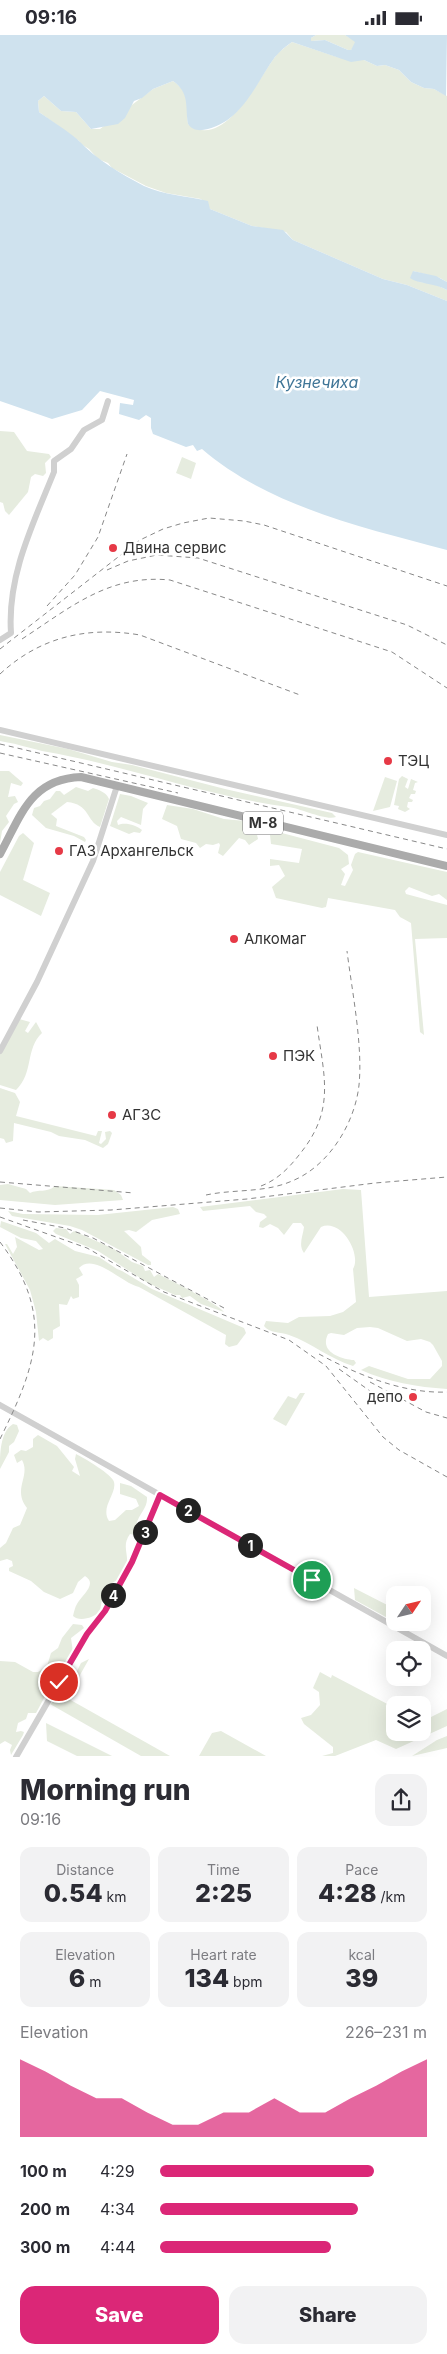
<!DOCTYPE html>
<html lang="en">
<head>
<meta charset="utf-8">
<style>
	:root { --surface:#fff; --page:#f2f2f3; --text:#2b2b33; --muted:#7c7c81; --accent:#db2777 }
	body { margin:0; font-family:Inter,sans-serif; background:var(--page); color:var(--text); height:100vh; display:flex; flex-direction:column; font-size:19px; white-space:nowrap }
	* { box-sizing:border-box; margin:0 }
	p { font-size:16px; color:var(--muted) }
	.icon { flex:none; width:28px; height:28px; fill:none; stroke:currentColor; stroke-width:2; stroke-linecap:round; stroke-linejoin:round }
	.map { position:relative; height:1722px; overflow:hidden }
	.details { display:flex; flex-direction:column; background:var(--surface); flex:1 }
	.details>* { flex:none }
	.needle { width:32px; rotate:55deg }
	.fabs { position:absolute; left:386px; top:1551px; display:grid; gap:10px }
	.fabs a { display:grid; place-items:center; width:45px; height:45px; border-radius:10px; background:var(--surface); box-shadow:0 5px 20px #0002; font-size:25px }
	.pin { position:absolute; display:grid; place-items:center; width:42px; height:42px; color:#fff; margin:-21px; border:2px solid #fff; border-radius:50%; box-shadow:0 1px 5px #0007 }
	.km { position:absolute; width:25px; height:25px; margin:-12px; border-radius:50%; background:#222; color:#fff; font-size:14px; line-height:25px; text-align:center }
	.round { display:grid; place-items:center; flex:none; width:52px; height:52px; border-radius:15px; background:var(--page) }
	.headline { display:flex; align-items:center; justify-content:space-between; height:85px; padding:0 20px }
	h1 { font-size:28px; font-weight:800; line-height:38px }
	.stats { display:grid; grid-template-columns:repeat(3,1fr); gap:8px; height:85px; padding:5px 20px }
	.stats div { display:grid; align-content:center; border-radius:12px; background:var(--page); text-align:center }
	.stats b { font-size:25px; font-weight:800 }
	.stats small { font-size:14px; font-weight:400 }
	.stats p { font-size:14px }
	.chart { height:140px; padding:10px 20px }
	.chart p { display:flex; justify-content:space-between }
	.chart svg { width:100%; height:90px; margin-top:5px; fill:var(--accent); opacity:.7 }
	.cta { display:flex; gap:10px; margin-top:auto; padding:10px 20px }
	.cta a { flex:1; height:58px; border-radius:15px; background:var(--accent); color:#fff; font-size:20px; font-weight:800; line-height:58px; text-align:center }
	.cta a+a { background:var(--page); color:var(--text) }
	ul { padding:0 20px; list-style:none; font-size:16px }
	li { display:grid; grid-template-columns:80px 60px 1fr; align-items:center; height:38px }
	li i { height:12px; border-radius:6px; background:var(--accent) }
	.status { display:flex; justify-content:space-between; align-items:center; height:35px; padding:0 25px; background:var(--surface); direction:ltr }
	.status svg { height:14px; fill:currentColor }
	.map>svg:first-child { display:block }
	.green { fill:#e6ecdf }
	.water { fill:#cfe2ee }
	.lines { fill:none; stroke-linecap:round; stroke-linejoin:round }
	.minor { stroke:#d0d0d0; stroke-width:6 }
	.major { stroke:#ababab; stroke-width:8 }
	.rail { stroke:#888; stroke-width:1; stroke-dasharray:5 4; stroke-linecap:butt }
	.route-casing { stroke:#fff; stroke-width:10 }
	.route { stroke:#db2777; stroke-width:6 }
	.poi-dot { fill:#e63946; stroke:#fff; stroke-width:2 }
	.labels { text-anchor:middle; stroke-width:5; stroke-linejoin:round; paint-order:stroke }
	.shield { fill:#fff; stroke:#707070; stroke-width:1 }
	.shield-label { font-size:14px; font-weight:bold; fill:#333 }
	.poi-label { font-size:15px; fill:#333; stroke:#fff; text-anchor:start }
	.water-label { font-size:16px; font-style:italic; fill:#3f7597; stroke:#fff }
</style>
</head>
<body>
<div class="status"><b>09:16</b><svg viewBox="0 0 49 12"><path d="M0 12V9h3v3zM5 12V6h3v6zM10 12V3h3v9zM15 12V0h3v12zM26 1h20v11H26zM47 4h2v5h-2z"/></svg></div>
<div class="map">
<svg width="447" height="1722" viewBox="0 0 447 1722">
	<rect width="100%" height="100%" fill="#fff"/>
	<g class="green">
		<polygon points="316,0 345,0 355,6 355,10 351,15 348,15 325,5 311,6 311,3"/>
		<path d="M292,7L337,22L364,25L377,31L385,30L399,35L411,47L424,53L434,54L447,61V247L440,243L413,236L419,247L432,248L447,255V266L407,250L383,244L293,205L286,197L252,191L210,174L201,164L166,158L146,151L112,133L108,128L98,124L89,114L81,109L79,106L39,77L38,66L44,61L61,76L76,77L91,94H100L153,54L173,46C191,58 186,70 188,89C224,117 258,44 275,22C279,16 286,12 292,7Z"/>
		<polygon points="0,396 14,397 27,416 49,419 51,422 45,428 46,438 43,441 35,439 31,442 28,457 9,480 5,476 3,468 0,467"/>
		<polygon points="182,422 196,428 191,444 176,438"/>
		<path d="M0,700L68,714L112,727L132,730L225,754L332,778L336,782C326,786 300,773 288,772C205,761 125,730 42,716C29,713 18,709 5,707L0,706Z"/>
		<polygon points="0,736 9,736 23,748 21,751 11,748 8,762 15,761 18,767 14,769 6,781 9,787 2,796 0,808"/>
		<polygon points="402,741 408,744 405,752 408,754 411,744 418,747 415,748 413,755 416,756 415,759 411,759 409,763 413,765 412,767 408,767 407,772 410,774 405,777 398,774 399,771 394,770 399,744"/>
		<polygon points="385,742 397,746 390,772 373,776"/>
		<path d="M76,752L88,756L93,753C99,755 106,757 109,764L100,792C86,786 90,769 67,767L51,779L57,784L56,791L84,802L86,805L85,807L74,801L46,793L32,780L34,773L40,771L44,766L50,764L56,756H60L64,760Z"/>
		<path d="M120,759L131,761L148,768L143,774L141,790L121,782L117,786L118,790C125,787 136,790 142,795L140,798L134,797L129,799L110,791Z"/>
		<polygon points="167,770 193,774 224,784 245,786 255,791 258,804 249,810 245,805 239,803 223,821 218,818 220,810 219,808 213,810 206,809 200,813 196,808 181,804 177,791 162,784"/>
		<polygon points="278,797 339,813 348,820 349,829 341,834 345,839 341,850 345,851 353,835 351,830 355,819 358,817 447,837 447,865 439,859 432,861 409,852 405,856 406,859 447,870 447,903 415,904 424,1000 420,997 411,888 400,882 395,875 328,863 326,872 322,873 276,863 272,852 285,841 279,830 270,831 270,824 299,828 302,814 271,809 270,800"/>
		<polygon points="23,798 34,808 23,845 50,858 41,881 0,860 0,837 19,801"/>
		<path d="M19,984L30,987L25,996L28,998L36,987L42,998C25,1014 34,1038 16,1055L0,1050V1019Z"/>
		<polygon points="0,1053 15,1058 20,1067 16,1081 96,1101 98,1096 102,1096 99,1108 101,1109 106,1104 105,1097 110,1096 112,1098 108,1109 103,1113 85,1105 59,1101 51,1097 14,1088 13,1106 6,1108 4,1104 0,1103"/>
		<path d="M8,1149L26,1154L30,1158C38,1154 47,1158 55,1151L114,1155L121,1160L123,1165L55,1170L0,1165V1150Z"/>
		<path d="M343,1154L361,1155L369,1262L447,1256V1354C417,1352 388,1347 361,1335L369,1331L408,1344H430L442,1331V1326L433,1310L430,1307L421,1304L407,1306L378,1293L370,1292L357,1293L344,1300L331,1298L328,1299C319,1317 341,1324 354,1325L356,1328L353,1331C330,1324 312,1308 289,1300C281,1297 269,1298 264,1291L266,1286L288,1288L299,1282L330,1281L343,1277L356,1267L353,1234C362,1219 341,1183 321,1192L304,1218C298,1210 303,1201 304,1192L301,1188H293L284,1200L278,1193L270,1189L263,1193L259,1192L260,1187L267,1182L264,1179L256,1177L250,1171L203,1176L200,1172Z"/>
		<polygon points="173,1172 178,1174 180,1179 152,1185 136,1197 129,1195 124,1196 141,1212 142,1220 151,1227 151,1230 148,1230 82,1195 70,1191 12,1181 8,1176 23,1179 98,1180"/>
		<path d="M1,1186L36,1198L49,1208L55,1204L75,1216L99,1222L117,1234L122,1236L152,1254L244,1293L246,1298L237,1310L229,1312L225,1309L226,1300L139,1252C123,1249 94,1217 79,1233L83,1240L76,1244L79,1250V1262L73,1264L71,1261L67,1270L59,1269L60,1291L53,1295V1303L48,1306L43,1303L39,1306L36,1277L30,1255L5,1209H7L13,1219L17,1212L15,1202L39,1215L43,1214L36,1206L21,1203L0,1192Z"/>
		<path d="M56,1193L66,1194L70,1199L74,1196L114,1214L132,1227L143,1231L145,1236L150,1235L154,1242L158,1239C170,1245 218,1269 224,1277L201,1269L190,1261L182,1263L180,1260H175L148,1248L98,1216L56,1199L53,1196Z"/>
		<polygon points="300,1358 305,1358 286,1391 273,1384 288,1361 296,1364"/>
		<path d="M13,1389L17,1390L19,1396L14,1407L9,1411V1417L0,1434C0,1419 0,1397 13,1389Z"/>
		<path d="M38,1400L57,1411L74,1432L72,1436L80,1441L75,1424L76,1419C84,1423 113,1440 114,1447C117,1459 100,1472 109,1486L115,1485L126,1475H132L139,1471L136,1464L120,1459V1448L131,1451L147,1462C148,1476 135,1479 135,1500L130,1499C122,1510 128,1517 127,1529L117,1545L104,1553L100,1576C94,1583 79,1587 73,1581C74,1577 75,1572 77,1569C82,1560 98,1549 85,1541L78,1547L73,1558L60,1564L44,1557L31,1546L9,1536V1533L13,1531L12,1526L7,1524L0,1526V1513L6,1508L13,1493L20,1490L27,1473C12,1454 31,1441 22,1425L17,1428L14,1420L21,1415L26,1416L33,1412V1404Z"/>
		<polygon points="354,1553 395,1574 395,1587 355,1565"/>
		<polygon points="73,1589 82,1590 84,1593 71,1603 73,1617 57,1639 36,1678 28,1678 26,1684 18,1688 16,1697 21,1696 24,1697 23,1700 11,1720 10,1715 12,1710 5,1706 0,1709 0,1626 15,1627 33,1637 38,1637 47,1631 51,1618 58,1613 62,1603"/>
		<polygon points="89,1624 67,1663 170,1721 141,1721 50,1669 55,1665 62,1668 59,1657 73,1644 81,1628"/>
		<polygon points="320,1637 331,1643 332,1640 395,1673 395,1698 422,1698 423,1686 447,1674 447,1691 396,1714 376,1705 335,1721 322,1721 333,1718 333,1712 304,1689 301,1683 311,1680 320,1670 319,1657 313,1653"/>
		<polygon points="46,1688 112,1721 77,1721 47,1706"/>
		<polygon points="221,1696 266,1721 199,1721 212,1698"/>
		<polygon points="447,1701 447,1713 412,1721 437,1705"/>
	</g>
	<g class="water">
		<path d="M0,0H316L311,3V6L325,5L348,15H351L355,7L345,0H447L446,61L434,54L424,53L411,47L399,35L385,30L377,31L364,25L351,27L292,7C286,11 280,16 275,22C256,48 243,85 208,94C200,96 193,96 188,89C185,71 190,58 173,46L153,54L142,63L134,66L125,83L118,89L91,94L76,77L61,76L44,61L38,66L39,77C49,84 72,99 79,106C96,124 121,139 144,151C164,160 187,161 208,166L210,174L252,191L283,195L293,205L383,244L407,250L447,266V515C364,493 268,471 202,414L197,416L193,410L186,412L153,399L151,393V383L146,380L139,385L119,379L120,368L133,370L134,365L100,356L82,375L52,384L0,366Z"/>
		<path d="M413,236L436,241L447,247V255C435,248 418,249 410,243Z"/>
	</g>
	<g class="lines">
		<g class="minor">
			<path d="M0,605L11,598C7,541 33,489 54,437V426L71,414L84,395L102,385L108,366"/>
			<polyline points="0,695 447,800"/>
			<polyline points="0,1016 37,947 93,826 117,751"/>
			<polyline points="0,1370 447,1621"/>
			<polyline points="16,1722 87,1599 105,1575 132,1527 160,1460"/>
		</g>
		<path class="major" d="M0,819C21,781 30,744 81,742L447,831"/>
		<g class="rail">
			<polyline points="107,535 128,526 157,520 198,523 407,590 447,610"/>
			<polyline points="47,571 75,540 98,502 127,419"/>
			<path d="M22,604C71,572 109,539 170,545L392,617L447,653"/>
			<polyline points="0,614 140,505 163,494 183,488 209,483 244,486 264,490 447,551"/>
			<path d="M0,639C40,602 87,591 140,600L300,660"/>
			<polyline points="0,709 447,814"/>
			<polyline points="0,718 178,758"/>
			<polyline points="0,1147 134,1158"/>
			<path d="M261,1151C277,1145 289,1133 299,1120C336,1075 324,1042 317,990"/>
			<path d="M206,1160C234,1154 265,1158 292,1146C329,1131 355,1088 359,1050C363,1011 352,956 347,916"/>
			<polyline points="0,1173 38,1177 111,1175 247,1164 375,1148 447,1142"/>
			<polyline points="0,1182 87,1213 164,1257 289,1305 326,1331 383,1402 399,1415 447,1442"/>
			<polyline points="23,1185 65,1193 93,1203 224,1273"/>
			<path d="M0,1207C55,1280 37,1329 0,1404"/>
			<path d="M319,1319C356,1339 403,1359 447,1357"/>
			<polyline points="339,1334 370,1356"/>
			<polyline points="370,1347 426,1377 447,1383"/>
		</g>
	</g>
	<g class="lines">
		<defs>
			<polyline id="route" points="59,1647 87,1599 105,1576 132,1527 160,1460 312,1545"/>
		</defs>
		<use href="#route" class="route-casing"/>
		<use href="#route" class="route"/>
	</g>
	<g class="poi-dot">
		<circle cx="113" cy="513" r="5"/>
		<circle cx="388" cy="726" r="5"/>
		<circle cx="59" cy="816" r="5"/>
		<circle cx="234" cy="904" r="5"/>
		<circle cx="273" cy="1021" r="5"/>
		<circle cx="112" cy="1080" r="5"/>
		<circle cx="413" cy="1362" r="5"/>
	</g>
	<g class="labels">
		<rect class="shield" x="243" y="776.5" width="40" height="23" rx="4"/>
		<g class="shield-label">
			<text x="263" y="793">М-8</text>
		</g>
		<g class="poi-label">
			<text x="123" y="518">Двина сервис</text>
			<text x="398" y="731">ТЭЦ</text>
			<text x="69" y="821">ГАЗ Архангельск</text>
			<text x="244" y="909">Алкомаг</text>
			<text x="283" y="1026">ПЭК</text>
			<text x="122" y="1085">АГЗС</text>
			<text x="403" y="1367" text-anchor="end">депо</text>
		</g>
		<g class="water-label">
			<text x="317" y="353">Кузнечиха</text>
		</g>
	</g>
</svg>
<div class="fabs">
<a><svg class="needle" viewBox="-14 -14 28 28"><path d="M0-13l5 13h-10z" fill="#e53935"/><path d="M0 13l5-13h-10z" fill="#7c7c81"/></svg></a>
<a><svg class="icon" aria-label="locate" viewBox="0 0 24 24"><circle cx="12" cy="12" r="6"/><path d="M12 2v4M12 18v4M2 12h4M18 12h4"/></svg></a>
<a><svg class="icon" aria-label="layers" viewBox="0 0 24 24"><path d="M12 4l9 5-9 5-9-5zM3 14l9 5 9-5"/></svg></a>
</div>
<div class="pin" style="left:312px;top:1545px;background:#1e9e55"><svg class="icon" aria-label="arrive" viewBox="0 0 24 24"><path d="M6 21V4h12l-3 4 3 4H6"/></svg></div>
<div class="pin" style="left:59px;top:1647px;background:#d93025"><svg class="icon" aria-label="check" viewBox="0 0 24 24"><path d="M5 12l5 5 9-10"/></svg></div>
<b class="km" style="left:250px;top:1510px">1</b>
<b class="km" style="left:188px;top:1475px">2</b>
<b class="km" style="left:145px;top:1497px">3</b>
<b class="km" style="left:113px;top:1560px">4</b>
</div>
<section class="details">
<div class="headline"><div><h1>Morning run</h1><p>09:16</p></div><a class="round"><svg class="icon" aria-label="share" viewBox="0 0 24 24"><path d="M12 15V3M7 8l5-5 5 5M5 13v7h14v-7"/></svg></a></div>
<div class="stats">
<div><p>Distance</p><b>0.54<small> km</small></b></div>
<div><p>Time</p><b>2:25</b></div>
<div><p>Pace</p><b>4:28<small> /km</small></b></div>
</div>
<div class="stats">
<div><p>Elevation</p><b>6<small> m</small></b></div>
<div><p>Heart rate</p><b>134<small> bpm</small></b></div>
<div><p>kcal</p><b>39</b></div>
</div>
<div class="chart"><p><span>Elevation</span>226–231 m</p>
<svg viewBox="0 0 160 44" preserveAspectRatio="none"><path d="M0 44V6L10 12L20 19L30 25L40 25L50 32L60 38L70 38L80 32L90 32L100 25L110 32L120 32L130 25L140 19L150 12L160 6V44z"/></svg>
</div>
<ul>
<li><b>100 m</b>4:29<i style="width:80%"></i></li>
<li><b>200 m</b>4:34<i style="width:74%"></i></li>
<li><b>300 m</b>4:44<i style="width:64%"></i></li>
</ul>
<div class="cta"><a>Save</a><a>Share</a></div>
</section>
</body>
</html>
